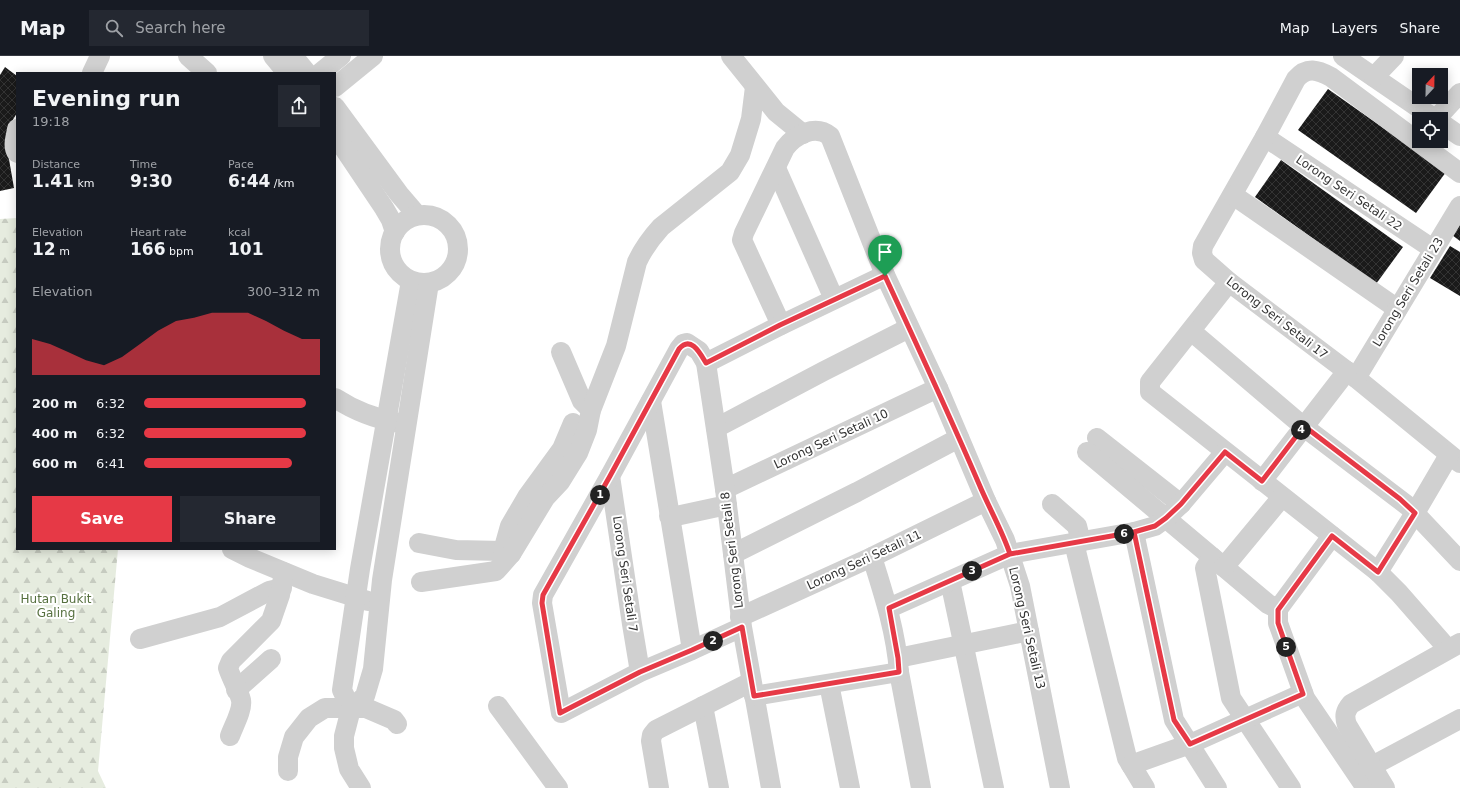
<!DOCTYPE html>
<html lang="en">
<head>
<meta charset="utf-8">
<style>
	:root { --surface:#171b24; --page:#242831; --text:#f1f3f6; --muted:#9ea1a6; --line:#363941; --accent:#e63946 }
	body { margin:0; font-family:"DejaVu Sans",sans-serif; background:var(--page); color:var(--text); height:100vh; display:flex; flex-direction:column; font-size:15px; white-space:nowrap }
	* { box-sizing:border-box; margin:0 }
	p { font-size:13px; color:var(--muted) }
	.icon { flex:none; width:22px; height:22px; fill:none; stroke:currentColor; stroke-width:2; stroke-linecap:round; stroke-linejoin:round }
	.map { position:relative; flex:1; overflow:hidden }
	.details { position:absolute; left:16px; top:16px; width:320px; height:478px; display:flex; flex-direction:column; background:var(--surface); border-radius:0px; box-shadow:0 2px 10px #0003 }
	.details>* { flex:none }
	.needle { width:26px; rotate:22deg }
	.fabs { position:absolute; left:1412px; top:12px; display:grid; gap:8px }
	.fabs a { display:grid; place-items:center; width:36px; height:36px; border-radius:0px; background:var(--surface); box-shadow:0 2px 10px #0003; font-size:20px }
	.pin { position:absolute; display:grid; place-items:center; width:34px; height:34px; color:#fff; margin:-41px -17px; border-radius:50% 50% 50% 0; rotate:-45deg; box-shadow:0 0 4px #0007 }
	.pin .icon { rotate:45deg }
	.km { position:absolute; width:20px; height:20px; margin:-10px; border-radius:50%; background:#222; color:#fff; font-size:11px; line-height:20px; text-align:center }
	.round { display:grid; place-items:center; flex:none; width:42px; height:42px; border-radius:0px; background:var(--page) }
	.overview { display:flex; align-items:center; justify-content:space-between; height:68px; padding:0 16px }
	h1 { font-size:22px; font-weight:700; line-height:30px }
	.metrics { display:grid; grid-template-columns:repeat(3,1fr); gap:6px; height:68px; padding:4px 16px }
	.metrics div { display:grid; align-content:center }
	.metrics b { font-size:17px; font-weight:700 }
	.metrics small { font-size:11px; font-weight:400 }
	.metrics p { font-size:11px }
	.chart { height:112px; padding:8px 16px }
	.chart p { display:flex; justify-content:space-between }
	.chart svg { width:100%; height:72px; margin-top:4px; fill:var(--accent); opacity:.7 }
	.action { display:flex; gap:8px; margin-top:auto; padding:8px 16px }
	.action a { flex:1; height:46px; border-radius:0px; background:var(--accent); color:#fff; font-size:16px; font-weight:700; line-height:46px; text-align:center }
	.action a+a { background:var(--page); color:var(--text) }
	ul { padding:0 16px; list-style:none; font-size:13px }
	li { display:grid; grid-template-columns:64px 48px 1fr; align-items:center; height:30px }
	li i { height:10px; border-radius:5px; background:var(--accent) }
	header { display:flex; align-items:center; gap:24px; box-sizing:border-box; height:56px; padding:0 20px; background:var(--surface); border-bottom:1px solid var(--line) }
	header strong { font-size:19px }
	nav { display:flex; gap:22px; margin-inline-start:auto; font-size:14px }
	.search { width:280px; height:36px; background:var(--page); display:flex; align-items:center; gap:10px; box-sizing:border-box; padding:0 14px; border-radius:0px; color:var(--muted); font-size:15px }
	.map>svg:first-child { display:block }
	.forest { fill:url(#forest-firs) }
	.building { fill:url(#building-cross-hatch) }
	.lines { fill:none; stroke-linecap:round; stroke-linejoin:round }
	.minor { stroke:#d0d0d0; stroke-width:20 }
	.route-casing { stroke:#fff; stroke-width:8 }
	.route { stroke:#e63946; stroke-width:5 }
	.labels { text-anchor:middle; stroke-width:4; stroke-linejoin:round; paint-order:stroke }
	.street-label { font-size:12px; fill:#333; stroke:#fff }
	.park-label { font-size:12px; fill:#56703f; stroke:#fff }
</style>
</head>
<body>
<header>
<strong>Map</strong>
<div class="search"><svg class="icon" aria-label="search" viewBox="0 0 24 24"><circle cx="10" cy="10" r="6"/><path d="M15 15l6 6"/></svg>Search here</div>
<nav><a>Map</a><a>Layers</a><a>Share</a></nav>
</header>
<div class="map">
<svg width="1460" height="732" viewBox="0 0 1460 732">
	<defs>
		<pattern id="forest-firs" width="22" height="20" patternUnits="userSpaceOnUse"><rect width="22" height="20" fill="#e6ecdf"/><path d="M5 1l3.5 6h-7zM16 11l3.5 6h-7z" fill="#c6cbc0"/></pattern>
		<pattern id="building-cross-hatch" width="8" height="8" patternUnits="userSpaceOnUse"><rect width="8" height="8" fill="#1a1a1a"/><path d="M0 0l8 8M0 8l8-8" fill="none" stroke="#333"/></pattern>
	</defs>
	<rect width="100%" height="100%" fill="#fff"/>
	<polygon class="forest" points="17,162 17,493 118,493 98,715 106,732 0,732 0,163"/>
	<g class="building">
		<polygon points="5,11 17,20 17,57 9,70 6,86 14,132 0,135 0,19"/>
		<polygon points="1328,33 1446,116 1416,157 1298,74"/>
		<polygon points="1281,104 1403,191 1376,228 1255,141"/>
		<polygon points="1460,166 1460,185 1452,179"/>
		<polygon points="1450,190 1460,196 1460,240 1430,222"/>
	</g>
	<g class="lines">
		<g class="minor">
			<polyline points="188,0 207,17"/>
			<polyline points="273,0 287,17"/>
			<polyline points="293,0 307,17"/>
			<polyline points="731,0 776,56 803,78"/>
			<polyline points="1343,0 1435,63"/>
			<polyline points="92,17 100,0"/>
			<polyline points="320,17 341,0"/>
			<polyline points="1374,21 1394,0"/>
			<polyline points="335,31 373,0"/>
			<polyline points="335,51 399,138 417,159"/>
			<polyline points="1436,63 1460,37"/>
			<polyline points="1441,67 1460,80"/>
			<path d="M17,73C16,81 12,90 17,97"/>
			<polyline points="335,79 384,152 391,164 395,176"/>
			<polyline points="1265,81 1433,193"/>
			<polyline points="776,112 834,243"/>
			<path d="M1460,117L1331,21C1318,14 1307,10 1296,23L1265,81L1203,190L1202,197L1204,204L1229,226L1356,322L1460,407"/>
			<polyline points="1233,139 1389,247 1397,254"/>
			<circle cx="424" cy="193" r="34"/>
			<polyline points="1229,226 1150,326 1150,336 1378,516 1399,537 1448,593"/>
			<path d="M781,269L742,184L744,177L785,92C795,79 815,68 830,80L885,219L938,332L986,445L1005,484L1020,530L1060,732"/>
			<polyline points="1191,275 1304,371 1408,450 1460,505"/>
			<polyline points="561,296 582,345 591,354"/>
			<polyline points="706,307 781,269 885,219"/>
			<polyline points="1356,322 1460,150"/>
			<path d="M335,342C355,355 376,363 399,367"/>
			<polyline points="651,345 692,594"/>
			<polyline points="716,372 824,315 909,272"/>
			<polyline points="1097,382 1181,448"/>
			<polyline points="1087,396 1268,548 1278,553"/>
			<polyline points="610,420 632,568 640,616"/>
			<polyline points="1262,425 1347,315"/>
			<polyline points="725,433 938,332"/>
			<polyline points="1052,448 1077,470 1081,486"/>
			<polyline points="669,460 676,460 727,449"/>
			<polyline points="1134,476 1174,664 1217,732"/>
			<polyline points="419,487 456,494 503,495 511,498"/>
			<polyline points="1074,487 1127,702 1145,732"/>
			<polyline points="232,493 250,502 313,528 368,545"/>
			<polyline points="503,495 510,470 527,441 562,393 573,367"/>
			<polyline points="733,498 857,436 959,382"/>
			<path d="M872,501C884,539 896,576 899,616L921,732"/>
			<polyline points="1212,501 1205,512 1231,642 1291,732"/>
			<polyline points="1224,511 1282,441"/>
			<polyline points="1378,516 1415,457 1449,399"/>
			<polyline points="950,525 994,732"/>
			<path d="M421,526L496,515L511,498L545,442L560,426L578,397L587,374L591,354L616,290L637,206C643,193 651,182 661,171L730,116L740,99L751,63L755,31"/>
			<polyline points="889,552 1010,498 1134,476 1155,470 1166,462 1181,448 1225,396"/>
			<polyline points="1278,553 1278,567 1305,642 1366,732"/>
			<polyline points="1278,553 1332,480"/>
			<polyline points="740,561 872,501 986,445"/>
			<polyline points="742,571 692,594 640,616 561,657 542,547 543,539 610,420 679,293 683,288 687,287 699,295 706,307 725,433 742,571 771,732"/>
			<polyline points="140,583 220,561 269,535 282,532"/>
			<polyline points="898,602 1029,575"/>
			<polyline points="829,628 850,732"/>
			<polyline points="236,634 271,603"/>
			<polyline points="754,640 899,616"/>
			<polyline points="498,650 558,732"/>
			<polyline points="703,650 719,732"/>
			<polyline points="351,653 342,634 360,513 411,225"/>
			<path d="M230,680C233,671 243,654 241,644C239,635 231,622 228,612L231,605L271,565L280,539L284,516"/>
			<polyline points="1131,709 1190,688 1303,637"/>
			<polyline points="1372,710 1460,663"/>
			<polyline points="288,715 288,701 294,681 309,662 325,652 366,652 394,664 397,668"/>
			<polyline points="361,732 349,713 344,692 344,680 351,653 365,640 373,613 382,524 429,227"/>
			<polyline points="659,732 651,685 652,679 656,674 751,626"/>
			<path d="M1385,732L1347,669C1344,660 1345,655 1351,648L1460,587"/>
		</g>
	</g>
	<g class="lines">
		<defs>
			<path id="route" d="M885,220L780,269L706,307C700,297 691,279 679,293L610,420L543,539L542,547L560,657L640,616L692,594L742,571L754,640L899,616L898,602L889,552L1010,498L1134,476L1155,470L1166,462L1181,448L1225,396L1262,425L1304,370L1400,443L1415,457L1378,516L1332,480L1278,554V567L1303,638L1190,688L1174,664L1134,476L1010,498C1002,474 989,452 979,428C949,358 917,289 885,220"/>
		</defs>
		<use href="#route" class="route-casing"/>
		<use href="#route" class="route"/>
	</g>
	<g class="labels">
		<g class="street-label">
			<text transform="translate(1349 137) rotate(34)" y="4">Lorong Seri Setali 22</text>
			<text transform="translate(1408 236) rotate(-59)" y="4">Lorong Seri Setali 23</text>
			<text transform="translate(1277 262) rotate(38)" y="4">Lorong Seri Setali 17</text>
			<text transform="translate(831 383) rotate(-25)" y="4">Lorong Seri Setali 10</text>
			<text transform="translate(732 494) rotate(-97)" y="4">Lorong Seri Setali 8</text>
			<text transform="translate(864 504) rotate(-25)" y="4">Lorong Seri Setali 11</text>
			<text transform="translate(625 518) rotate(82)" y="4">Lorong Seri Setali 7</text>
			<text transform="translate(1027 572) rotate(77)" y="4">Lorong Seri Setali 13</text>
		</g>
		<g class="park-label">
			<text x="56" y="547">Hutan Bukit<tspan x="56" dy="14">Galing</tspan></text>
		</g>
	</g>
</svg>
<div class="fabs">
<a><svg class="needle" viewBox="-14 -14 28 28"><path d="M0-13l5 13h-10z" fill="#e53935"/><path d="M0 13l5-13h-10z" fill="#9ea1a6"/></svg></a>
<a><svg class="icon" aria-label="locate" viewBox="0 0 24 24"><circle cx="12" cy="12" r="6"/><path d="M12 2v4M12 18v4M2 12h4M18 12h4"/></svg></a>
</div>
<div class="pin" style="left:885px;top:220px;background:#1e9e55"><svg class="icon" aria-label="arrive" viewBox="0 0 24 24"><path d="M6 21V4h12l-3 4 3 4H6"/></svg></div>
<b class="km" style="left:600px;top:439px">1</b>
<b class="km" style="left:713px;top:585px">2</b>
<b class="km" style="left:972px;top:515px">3</b>
<b class="km" style="left:1301px;top:374px">4</b>
<b class="km" style="left:1286px;top:591px">5</b>
<b class="km" style="left:1124px;top:478px">6</b>
<section class="details">
<div class="overview"><div><h1>Evening run</h1><p>19:18</p></div><a class="round"><svg class="icon" aria-label="share" viewBox="0 0 24 24"><path d="M12 15V3M7 8l5-5 5 5M5 13v7h14v-7"/></svg></a></div>
<div class="metrics">
<div><p>Distance</p><b>1.41<small> km</small></b></div>
<div><p>Time</p><b>9:30</b></div>
<div><p>Pace</p><b>6:44<small> /km</small></b></div>
</div>
<div class="metrics">
<div><p>Elevation</p><b>12<small> m</small></b></div>
<div><p>Heart rate</p><b>166<small> bpm</small></b></div>
<div><p>kcal</p><b>101</b></div>
</div>
<div class="chart"><p><span>Elevation</span>300–312 m</p>
<svg viewBox="0 0 160 44" preserveAspectRatio="none"><path d="M0 44V22L10 25L20 30L30 35L40 38L50 33L60 25L70 17L80 11L90 9L100 6L110 6L120 6L130 11L140 17L150 22L160 22V44z"/></svg>
</div>
<ul>
<li><b>200 m</b>6:32<i style="width:92%"></i></li>
<li><b>400 m</b>6:32<i style="width:92%"></i></li>
<li><b>600 m</b>6:41<i style="width:84%"></i></li>
</ul>
<div class="action"><a>Save</a><a>Share</a></div>
</section>
</div>
</body>
</html>
